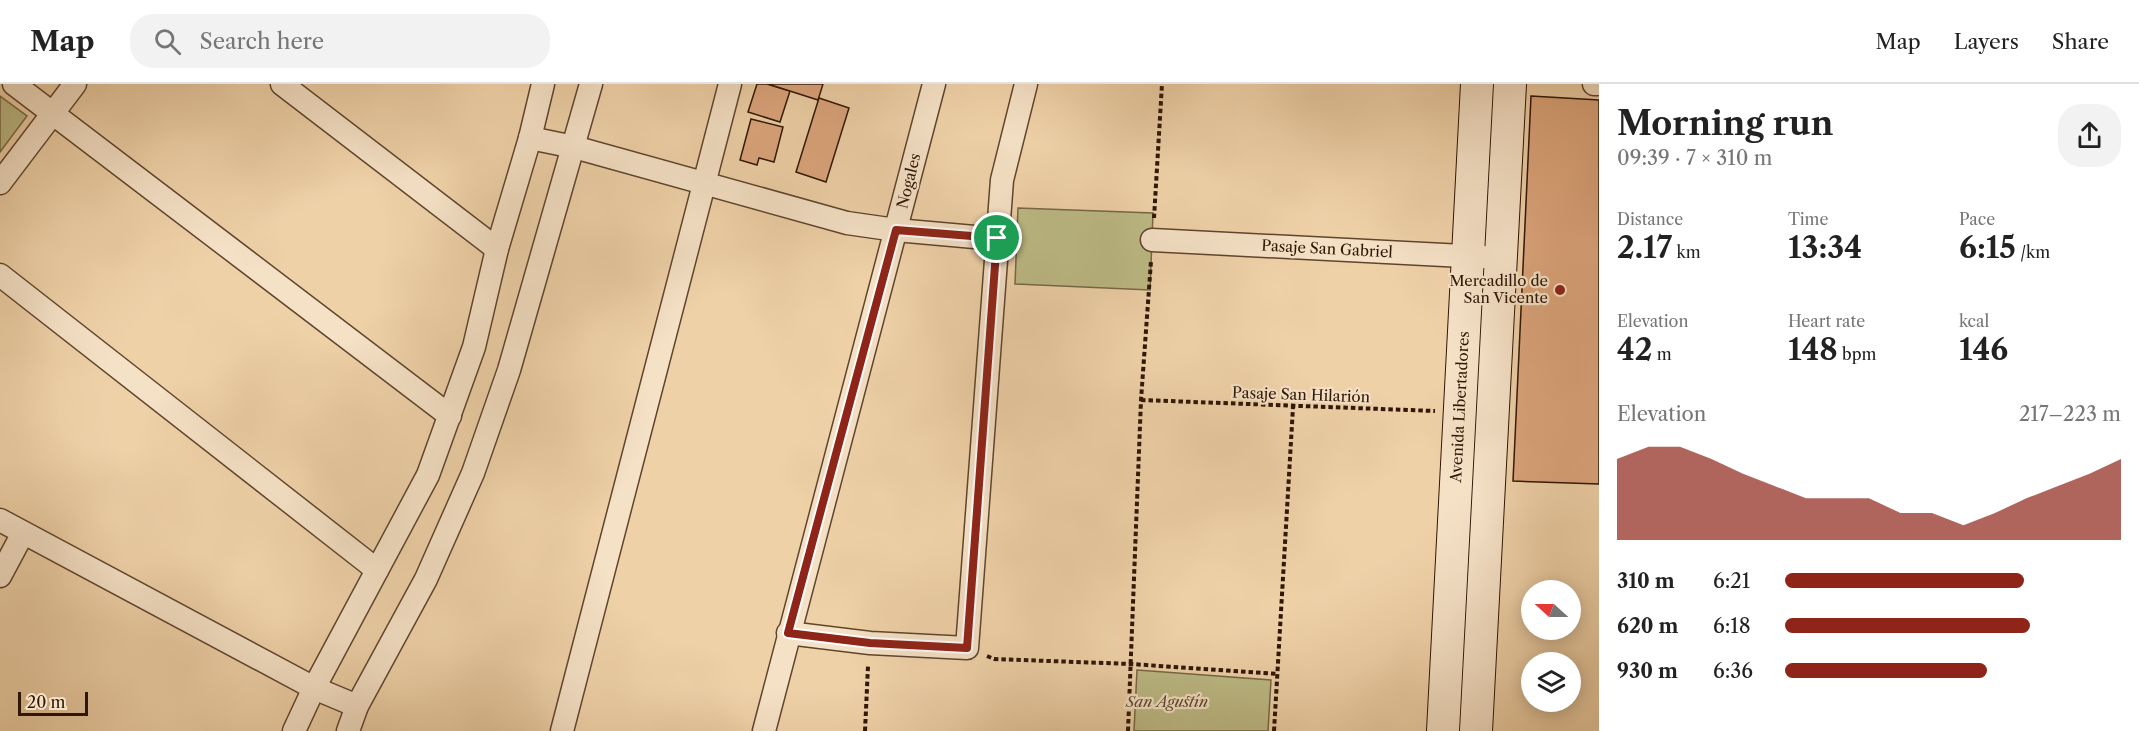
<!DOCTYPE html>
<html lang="en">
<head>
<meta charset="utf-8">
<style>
	:root { --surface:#fff; --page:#f2f2f2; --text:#222; --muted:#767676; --line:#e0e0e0; --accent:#8f2418 }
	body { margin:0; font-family:"Libre Caslon Text",serif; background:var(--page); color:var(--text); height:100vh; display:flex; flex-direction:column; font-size:22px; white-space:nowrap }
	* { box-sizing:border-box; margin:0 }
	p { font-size:20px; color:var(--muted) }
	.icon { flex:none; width:33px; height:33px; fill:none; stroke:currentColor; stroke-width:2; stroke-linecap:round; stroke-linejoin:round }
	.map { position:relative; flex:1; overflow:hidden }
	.sheet { display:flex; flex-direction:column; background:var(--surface); width:540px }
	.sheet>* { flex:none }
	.needle { width:39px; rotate:291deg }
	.tools { position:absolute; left:1521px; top:496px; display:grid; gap:12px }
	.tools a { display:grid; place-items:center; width:60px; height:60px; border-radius:50%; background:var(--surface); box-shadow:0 3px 15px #0003; font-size:30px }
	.scale { position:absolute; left:18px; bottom:15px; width:70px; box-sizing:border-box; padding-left:6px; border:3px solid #2f1605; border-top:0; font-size:16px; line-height:21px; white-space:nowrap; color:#2f1605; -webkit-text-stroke:4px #f5e1c6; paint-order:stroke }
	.pin { position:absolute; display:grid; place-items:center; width:51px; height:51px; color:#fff; margin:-26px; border:3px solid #fff; border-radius:50%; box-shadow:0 2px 6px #0007 }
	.round { display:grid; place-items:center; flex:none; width:63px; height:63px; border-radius:24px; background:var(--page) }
	.headline { display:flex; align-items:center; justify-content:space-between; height:102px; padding:0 18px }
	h1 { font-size:33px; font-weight:800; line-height:45px }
	.stats { display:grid; grid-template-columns:repeat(3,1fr); gap:9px; height:102px; padding:6px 18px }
	.stats div { display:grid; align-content:center }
	.stats b { font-size:30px; font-weight:800 }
	.stats small { font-size:16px; font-weight:400 }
	.stats p { font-size:16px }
	.chart { height:168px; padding:12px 18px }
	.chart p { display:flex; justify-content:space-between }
	.chart svg { width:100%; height:108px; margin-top:6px; fill:var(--accent); opacity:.7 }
	ul { padding:0 18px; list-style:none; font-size:20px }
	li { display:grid; grid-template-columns:96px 72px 1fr; align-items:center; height:45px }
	li i { height:15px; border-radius:8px; background:var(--accent) }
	header { display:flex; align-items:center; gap:36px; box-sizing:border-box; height:84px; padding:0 30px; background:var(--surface); border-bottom:2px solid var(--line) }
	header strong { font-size:28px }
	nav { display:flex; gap:33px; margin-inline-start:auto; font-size:21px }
	.search { width:420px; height:54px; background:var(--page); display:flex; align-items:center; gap:15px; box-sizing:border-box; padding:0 21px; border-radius:24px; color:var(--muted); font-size:22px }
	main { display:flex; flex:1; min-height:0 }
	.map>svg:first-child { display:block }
	.green { fill:#bcba85; stroke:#766845; stroke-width:1.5 }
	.building { fill:#dca57c; stroke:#2f1605; stroke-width:1.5 }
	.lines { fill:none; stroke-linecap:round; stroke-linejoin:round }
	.street-casing { stroke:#5f452e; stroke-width:25 }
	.secondary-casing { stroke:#2f1605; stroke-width:34 }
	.path { stroke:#2f1605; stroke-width:4; stroke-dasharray:4.5 3; stroke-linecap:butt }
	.street { stroke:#f5e1c6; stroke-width:22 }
	.secondary { stroke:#f5e1c6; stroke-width:32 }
	.route-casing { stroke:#fff; stroke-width:12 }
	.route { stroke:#8f2418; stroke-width:8 }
	.poi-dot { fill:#8f2418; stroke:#f5e1c6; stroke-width:2 }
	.labels { text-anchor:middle; stroke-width:4.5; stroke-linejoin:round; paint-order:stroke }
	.street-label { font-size:15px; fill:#2f1605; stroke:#f5e1c6 }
	.poi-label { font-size:15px; fill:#2f1605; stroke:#f5e1c6; text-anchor:end }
	.park-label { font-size:15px; font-style:italic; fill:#59472b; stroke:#f5e1c6 }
</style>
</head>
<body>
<header>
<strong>Map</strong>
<div class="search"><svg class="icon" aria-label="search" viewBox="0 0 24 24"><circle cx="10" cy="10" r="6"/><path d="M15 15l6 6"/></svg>Search here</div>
<nav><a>Map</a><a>Layers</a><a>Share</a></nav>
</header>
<main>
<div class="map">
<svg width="1599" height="647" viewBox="0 0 1599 647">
	<rect width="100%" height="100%" fill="#efd1a8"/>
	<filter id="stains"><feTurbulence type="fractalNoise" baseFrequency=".00333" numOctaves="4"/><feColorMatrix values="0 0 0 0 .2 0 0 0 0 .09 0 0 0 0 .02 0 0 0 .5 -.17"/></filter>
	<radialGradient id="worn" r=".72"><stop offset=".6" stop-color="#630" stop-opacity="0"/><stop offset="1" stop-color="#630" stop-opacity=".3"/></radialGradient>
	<g class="green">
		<polygon points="0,12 27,32 0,68"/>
		<polygon points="1018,124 1153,129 1150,206 1015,200"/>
		<polygon points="1137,586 1271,596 1268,647 1134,647"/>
	</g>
	<g class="building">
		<polygon points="757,0 767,0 790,7 780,38 748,28"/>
		<polygon points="768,0 823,0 818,16"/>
		<polygon points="1531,12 1599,16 1599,400 1513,397"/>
		<polygon points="819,14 849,24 826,98 796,88"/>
		<polygon points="751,35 783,43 774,78 759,74 757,81 740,76"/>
	</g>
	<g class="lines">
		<defs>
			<g id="street">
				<polyline points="14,0 450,332"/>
				<polyline points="282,0 497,165"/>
				<polyline points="1594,0 1599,0"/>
				<polyline points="530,54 574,63 847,139 896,146 997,155"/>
				<polyline points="0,99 75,0"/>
				<polyline points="1152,156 1502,174"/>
				<polyline points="0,191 377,486"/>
				<polyline points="0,436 314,604 357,622"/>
				<polyline points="0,492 23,449"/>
				<polyline points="788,549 870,559 967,564 1002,96 1026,0"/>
				<polyline points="294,647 314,604 428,391 474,263 497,165 530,54 543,0"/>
				<polyline points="348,647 357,622 426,495 473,389 509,286 591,0"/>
				<polyline points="562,647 730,0"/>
				<polyline points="764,647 934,0"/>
			</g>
			<g id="secondary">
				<polyline points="1443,647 1477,0"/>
				<polyline points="1476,647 1510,0"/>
			</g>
		</defs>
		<use href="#street" class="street-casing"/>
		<use href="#secondary" class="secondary-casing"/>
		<g class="path">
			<polyline points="1154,134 1162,0"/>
			<polyline points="1141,316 1435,327"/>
			<polyline points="987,572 994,575 1131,580 1278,590"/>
			<polyline points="865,647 868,582"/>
			<polyline points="1128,647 1141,316 1151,177"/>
			<polyline points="1274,647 1293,323"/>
		</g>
		<use href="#street" class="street"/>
		<use href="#secondary" class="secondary"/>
	</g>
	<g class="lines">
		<defs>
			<polygon id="route" points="896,146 997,154 967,564 870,559 788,549"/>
		</defs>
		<use href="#route" class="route-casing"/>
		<use href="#route" class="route"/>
	</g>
	<circle class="poi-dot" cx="1560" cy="206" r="6"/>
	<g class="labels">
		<g class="street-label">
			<text transform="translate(909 97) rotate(-76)" y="5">Nogales</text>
			<text transform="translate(1327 165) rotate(3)" y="5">Pasaje San Gabriel</text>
			<text transform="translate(1301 311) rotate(2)" y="5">Pasaje San Hilarión</text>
			<text transform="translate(1460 323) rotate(-87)" y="5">Avenida Libertadores</text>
		</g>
		<g class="poi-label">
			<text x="1548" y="202">Mercadillo de<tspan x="1548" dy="17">San Vicente</tspan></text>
		</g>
		<g class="park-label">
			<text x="1167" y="623">San Agustín</text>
		</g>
	</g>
	<rect width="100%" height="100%" filter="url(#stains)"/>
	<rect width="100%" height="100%" fill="url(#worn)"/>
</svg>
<div class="tools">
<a><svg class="needle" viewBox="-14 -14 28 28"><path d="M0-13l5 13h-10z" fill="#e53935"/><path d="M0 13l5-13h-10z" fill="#767676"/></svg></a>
<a><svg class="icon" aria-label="layers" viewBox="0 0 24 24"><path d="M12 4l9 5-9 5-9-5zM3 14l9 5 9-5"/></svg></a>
</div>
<div class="scale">20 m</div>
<div class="pin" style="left:997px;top:154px;background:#1e9e55"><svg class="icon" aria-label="arrive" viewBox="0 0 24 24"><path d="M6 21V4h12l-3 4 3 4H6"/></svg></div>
</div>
<section class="sheet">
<div class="headline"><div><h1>Morning run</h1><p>09:39 · 7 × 310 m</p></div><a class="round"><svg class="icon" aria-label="share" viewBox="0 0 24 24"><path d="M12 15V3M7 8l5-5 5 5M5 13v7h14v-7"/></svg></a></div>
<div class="stats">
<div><p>Distance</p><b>2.17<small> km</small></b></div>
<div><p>Time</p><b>13:34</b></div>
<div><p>Pace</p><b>6:15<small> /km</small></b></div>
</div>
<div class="stats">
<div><p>Elevation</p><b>42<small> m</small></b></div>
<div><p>Heart rate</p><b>148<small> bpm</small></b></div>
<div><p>kcal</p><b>146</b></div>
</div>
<div class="chart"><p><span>Elevation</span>217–223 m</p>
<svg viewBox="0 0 160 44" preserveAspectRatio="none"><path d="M0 44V11L10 6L20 6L30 11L40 17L50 22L60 27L70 27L80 27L90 33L100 33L110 38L120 33L130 27L140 22L150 17L160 11V44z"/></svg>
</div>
<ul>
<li><b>310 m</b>6:21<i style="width:71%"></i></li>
<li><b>620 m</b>6:18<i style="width:73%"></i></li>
<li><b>930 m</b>6:36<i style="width:60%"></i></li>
</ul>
</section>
</main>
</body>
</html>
